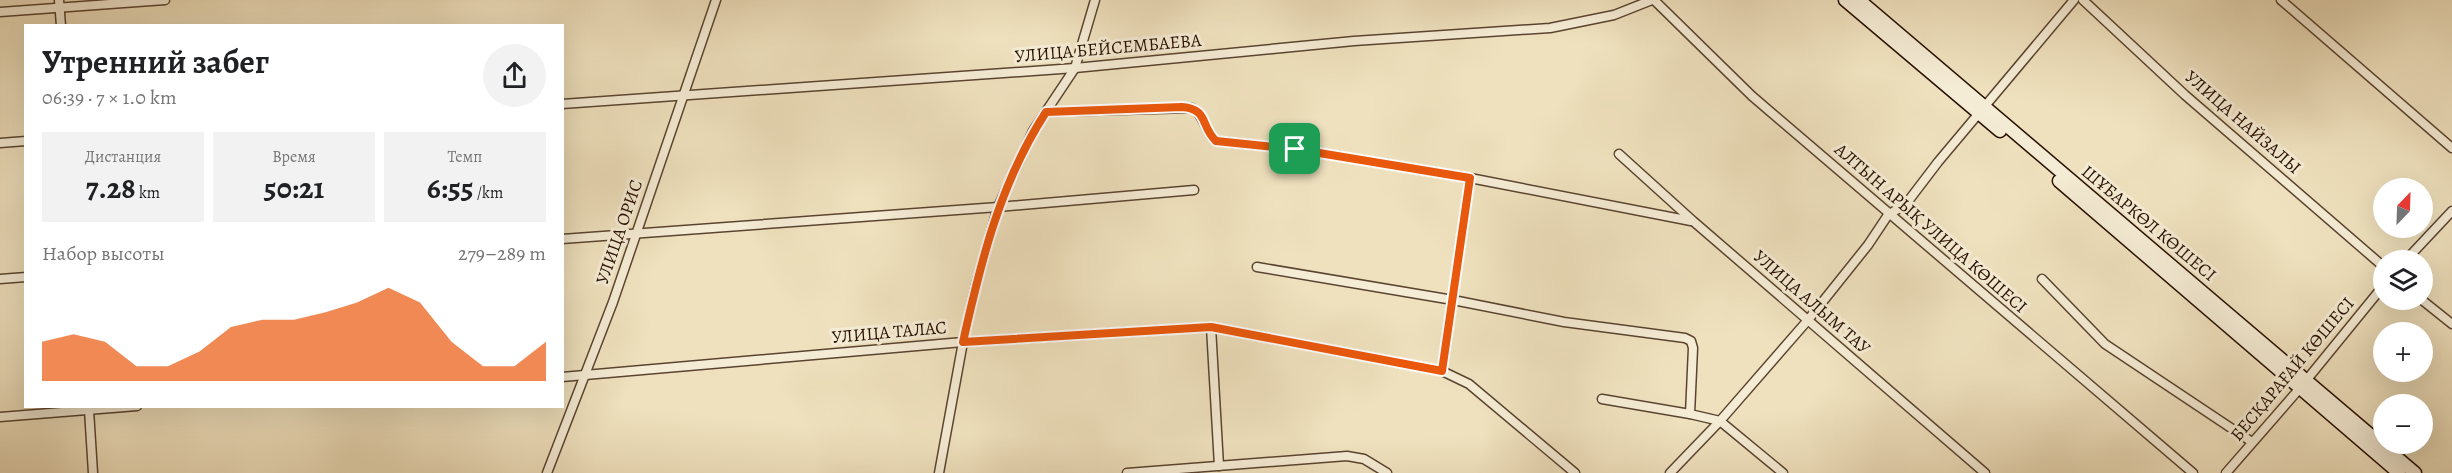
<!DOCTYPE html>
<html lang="ru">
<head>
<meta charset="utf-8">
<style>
	:root { --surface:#fff; --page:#f2f2f2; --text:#202124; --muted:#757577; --accent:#ea580c }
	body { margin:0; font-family:Alegreya,serif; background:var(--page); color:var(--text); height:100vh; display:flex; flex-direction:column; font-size:22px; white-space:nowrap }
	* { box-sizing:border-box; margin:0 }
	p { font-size:20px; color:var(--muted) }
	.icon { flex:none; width:33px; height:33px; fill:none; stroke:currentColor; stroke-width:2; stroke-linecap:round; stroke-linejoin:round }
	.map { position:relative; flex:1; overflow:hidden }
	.details { position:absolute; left:24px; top:24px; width:540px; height:384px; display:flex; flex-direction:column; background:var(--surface); border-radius:0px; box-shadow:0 6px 24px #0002 }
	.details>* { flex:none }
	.needle { width:39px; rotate:23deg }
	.tools { position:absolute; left:2373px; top:178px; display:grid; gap:12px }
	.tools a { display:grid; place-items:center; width:60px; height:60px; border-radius:50%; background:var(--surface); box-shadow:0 6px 24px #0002; font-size:30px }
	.pin { position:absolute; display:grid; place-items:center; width:51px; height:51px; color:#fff; margin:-26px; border-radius:12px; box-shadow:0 3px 9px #0006 }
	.round { display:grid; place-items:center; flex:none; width:63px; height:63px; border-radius:32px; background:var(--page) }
	.overview { display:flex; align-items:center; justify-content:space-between; height:102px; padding:0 18px }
	h1 { font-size:33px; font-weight:700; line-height:45px }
	.metrics { display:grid; grid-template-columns:repeat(3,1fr); gap:9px; height:102px; padding:6px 18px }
	.metrics div { display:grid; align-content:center; border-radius:0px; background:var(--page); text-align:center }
	.metrics b { font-size:30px; font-weight:700 }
	.metrics small { font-size:16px; font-weight:400 }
	.metrics p { font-size:16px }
	.chart { height:168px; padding:12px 18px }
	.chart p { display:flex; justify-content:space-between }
	.chart svg { width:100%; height:108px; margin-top:6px; fill:var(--accent); opacity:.7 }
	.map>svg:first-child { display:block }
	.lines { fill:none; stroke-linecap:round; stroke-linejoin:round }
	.street-casing { stroke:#5a4430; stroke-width:11 }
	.secondary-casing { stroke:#281000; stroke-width:15 }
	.street { stroke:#f5ecd5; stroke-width:8 }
	.secondary { stroke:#f5ecd5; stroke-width:12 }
	.route-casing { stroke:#fff; stroke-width:12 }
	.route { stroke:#ea580c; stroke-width:8 }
	.labels { text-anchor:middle; stroke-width:6; stroke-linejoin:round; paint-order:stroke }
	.street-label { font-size:18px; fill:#281000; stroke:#f5ecd5 }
</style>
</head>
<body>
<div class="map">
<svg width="2452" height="473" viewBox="0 0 2452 473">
	<rect width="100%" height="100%" fill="#efe1be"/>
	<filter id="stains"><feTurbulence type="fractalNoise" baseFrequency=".00333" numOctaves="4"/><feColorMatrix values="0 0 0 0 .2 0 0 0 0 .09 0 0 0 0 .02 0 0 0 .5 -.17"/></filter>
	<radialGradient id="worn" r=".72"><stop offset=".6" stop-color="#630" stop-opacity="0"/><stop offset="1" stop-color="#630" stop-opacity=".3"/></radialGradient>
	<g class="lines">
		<defs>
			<g id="street">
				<polyline points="59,0 61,26"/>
				<polyline points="1654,0 1752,96 2193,473"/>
				<polyline points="2083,0 2185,95 2384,267"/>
				<polyline points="2281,0 2452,148"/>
				<polyline points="0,12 165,0"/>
				<polyline points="562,104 1075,68 1354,41 1550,28 1614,15 1652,0"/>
				<path d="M1046,112L1192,108C1205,115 1204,131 1216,141L1295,149L1470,178L1442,371"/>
				<polyline points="0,143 26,141"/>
				<polyline points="1619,154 1693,221 1985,473"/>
				<polyline points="1470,178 1691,221"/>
				<polyline points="562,239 998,207 1194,190"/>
				<polyline points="2405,261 2452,211"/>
				<polyline points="1257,267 1453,300 1564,322 1685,338 1691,341 1693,348 1690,414 1720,421 1783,473"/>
				<polyline points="0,279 26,277"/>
				<polyline points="2042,279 2105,344 2252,442"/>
				<polyline points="2422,300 2452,324"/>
				<polyline points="1211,327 1219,466"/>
				<polyline points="562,377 963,342 1211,327 1442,371 1469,384 1575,473"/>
				<polyline points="1602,399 1690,414"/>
				<polyline points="89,410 93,473"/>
				<polyline points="0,417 137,406"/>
				<polyline points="547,473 613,302 716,0"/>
				<polyline points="939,473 963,342 976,285 998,207 1033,131 1075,68 1095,0"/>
				<polyline points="1127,473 1347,456 1364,459 1387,473"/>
				<polyline points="1670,473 1720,421 1808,320 1868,245 1888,215 1906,204 1938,162 2074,0"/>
				<polyline points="2226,473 2300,388 2384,285"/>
			</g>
			<g id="secondary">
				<polyline points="1845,0 2000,131"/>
				<polyline points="1859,0 2415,473"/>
				<polyline points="2059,181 2399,473"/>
			</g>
		</defs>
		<use href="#street" class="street-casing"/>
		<use href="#secondary" class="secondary-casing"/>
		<use href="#street" class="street"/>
		<use href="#secondary" class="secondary"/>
	</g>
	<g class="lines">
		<defs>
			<path id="route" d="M1182,107C1209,109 1200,126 1216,141L1295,149L1470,178L1442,371L1211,327L963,342C981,261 1000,183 1046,112Z"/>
		</defs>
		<use href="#route" class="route-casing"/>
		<use href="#route" class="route"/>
	</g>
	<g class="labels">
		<g class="street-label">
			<text transform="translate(1108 48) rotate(-5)" y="6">УЛИЦА БЕЙСЕМБАЕВА</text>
			<text transform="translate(2243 122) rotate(41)" y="6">УЛИЦА НАЙЗАЛЫ</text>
			<text transform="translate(2149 223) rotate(40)" y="6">ШҰБАРКӨЛ КӨШЕСІ</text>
			<text transform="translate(1931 228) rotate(41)" y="6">АЛТЫН АРЫҚ УЛИЦА КӨШЕСІ</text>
			<text transform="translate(619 232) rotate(-71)" y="6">УЛИЦА ОРИС</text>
			<text transform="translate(1812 302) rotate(41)" y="6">УЛИЦА АЛЫМ ТАУ</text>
			<text transform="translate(889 332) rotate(-5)" y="6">УЛИЦА ТАЛАС</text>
			<text transform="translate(2292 369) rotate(-50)" y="6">БЕСҚАРАҒАЙ КӨШЕСІ</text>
		</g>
	</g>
	<rect width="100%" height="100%" filter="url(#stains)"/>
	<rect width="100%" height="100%" fill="url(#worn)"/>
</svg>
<div class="tools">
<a><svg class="needle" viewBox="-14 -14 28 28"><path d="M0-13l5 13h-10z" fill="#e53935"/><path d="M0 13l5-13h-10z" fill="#757577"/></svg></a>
<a><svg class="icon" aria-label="layers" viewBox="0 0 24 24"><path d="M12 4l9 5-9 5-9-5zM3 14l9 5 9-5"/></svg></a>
<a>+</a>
<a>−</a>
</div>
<div class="pin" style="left:1295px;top:149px;background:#1e9e55"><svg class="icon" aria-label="arrive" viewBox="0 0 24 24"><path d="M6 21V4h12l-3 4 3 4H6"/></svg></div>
<section class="details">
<div class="overview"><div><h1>Утренний забег</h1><p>06:39 · 7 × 1.0 km</p></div><a class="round"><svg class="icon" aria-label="share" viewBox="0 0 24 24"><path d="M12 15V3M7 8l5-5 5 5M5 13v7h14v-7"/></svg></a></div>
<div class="metrics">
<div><p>Дистанция</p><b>7.28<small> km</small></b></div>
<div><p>Время</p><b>50:21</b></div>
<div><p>Темп</p><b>6:55<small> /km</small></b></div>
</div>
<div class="chart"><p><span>Набор высоты</span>279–289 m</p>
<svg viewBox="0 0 160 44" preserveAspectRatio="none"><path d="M0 44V28L10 25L20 28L30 38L40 38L50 32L60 22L70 19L80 19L90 16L100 12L110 6L120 12L130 28L140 38L150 38L160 28V44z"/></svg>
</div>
</section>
</div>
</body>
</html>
